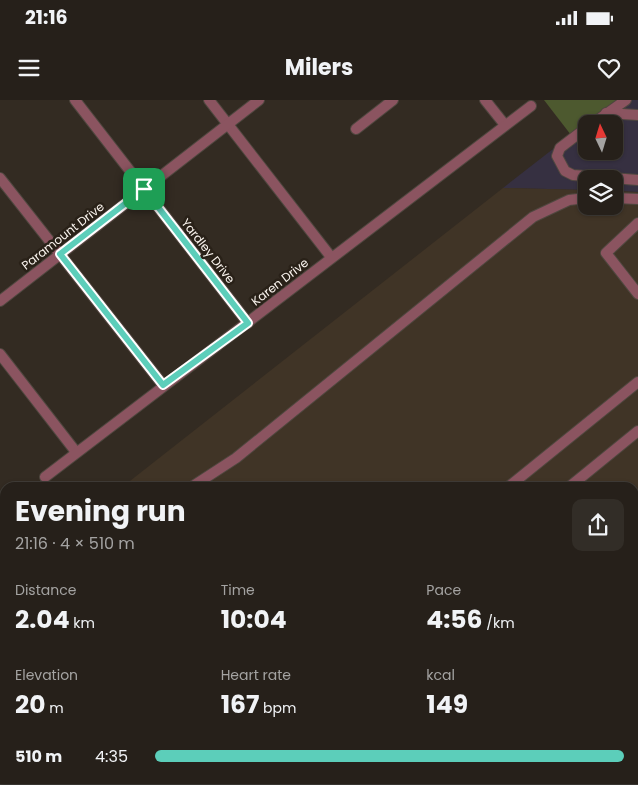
<!DOCTYPE html>
<html lang="en">
<head>
<meta charset="utf-8">
<style>
	:root { --surface:#26201a; --page:#322d27; --text:#f1f3f6; --muted:#a4a3a2; --line:#423e39; --accent:#5cceba }
	body { margin:0; font-family:Poppins,sans-serif; background:var(--page); color:var(--text); height:100vh; display:flex; flex-direction:column; font-size:19px; white-space:nowrap }
	* { box-sizing:border-box; margin:0 }
	p { font-size:16px; color:var(--muted) }
	.icon { flex:none; width:28px; height:28px; fill:none; stroke:currentColor; stroke-width:2; stroke-linecap:round; stroke-linejoin:round }
	.map { position:relative; flex:1; overflow:hidden }
	.side { position:absolute; left:0px; top:382px; width:639px; height:302px; display:flex; flex-direction:column; background:var(--surface); border-radius:15px 15px 0 0; box-shadow:0 1px 4px #0004,0 0 0 1px var(--line) }
	.side>* { flex:none }
	.needle { width:32px; rotate:356deg }
	.controls { position:absolute; left:578px; top:15px; display:grid; gap:10px }
	.controls a { display:grid; place-items:center; width:45px; height:45px; border-radius:10px; background:var(--surface); box-shadow:0 1px 4px #0004,0 0 0 1px var(--line); font-size:25px }
	.pin { position:absolute; display:grid; place-items:center; width:42px; height:42px; color:#fff; margin:-21px; border-radius:10px; box-shadow:0 2px 8px #0006 }
	.round { display:grid; place-items:center; flex:none; width:52px; height:52px; border-radius:10px; background:var(--page) }
	.headline { display:flex; align-items:center; justify-content:space-between; height:85px; padding:0 15px }
	h1 { font-size:28px; font-weight:700; line-height:38px }
	.stats { display:grid; grid-template-columns:repeat(3,1fr); gap:8px; height:85px; padding:5px 15px }
	.stats div { display:grid; align-content:center }
	.stats b { font-size:25px; font-weight:700 }
	.stats small { font-size:14px; font-weight:400 }
	.stats p { font-size:14px }
	ul { padding:0 15px; list-style:none; font-size:16px }
	li { display:grid; grid-template-columns:80px 60px 1fr; align-items:center; height:38px }
	li i { height:12px; border-radius:6px; background:var(--accent) }
	.status { display:flex; justify-content:space-between; align-items:center; height:35px; padding:0 25px; background:var(--surface); direction:ltr }
	.status svg { height:14px; fill:currentColor }
	header { display:flex; justify-content:space-between; align-items:center; height:65px; padding:0 15px; background:var(--surface); font-size:22px; font-weight:700 }
	.map>svg:first-child { display:block }
	.commercial { fill:#363041; fill-rule:evenodd }
	.built { fill:#403426 }
	.green { fill:#4d592f }
	.lines { fill:none; stroke-linecap:round; stroke-linejoin:round }
	.minor-casing { stroke:#4f473f; stroke-width:12 }
	.minor { stroke:#8b5460; stroke-width:10 }
	.route-casing { stroke:#fff; stroke-width:10 }
	.route { stroke:#5cceba; stroke-width:6 }
	.labels { text-anchor:middle; stroke-width:5; stroke-linejoin:round; paint-order:stroke }
	.street-label { font-size:12px; fill:#faf4ee; stroke:#292118 }
</style>
</head>
<body>
<div class="status"><b>21:16</b><svg viewBox="0 0 49 12"><path d="M0 12V9h3v3zM5 12V6h3v6zM10 12V3h3v9zM15 12V0h3v12zM26 1h20v11H26zM47 4h2v5h-2z"/></svg></div>
<header><svg class="icon" aria-label="menu" viewBox="0 0 24 24"><path d="M4 6h16M4 12h16M4 18h16"/></svg>Milers<svg class="icon" aria-label="heart" viewBox="0 0 24 24"><path d="M12 20l-8-8c-3-5 5-10 8-4 3-6 11-1 8 4z"/></svg></header>
<div class="map">
<svg width="638" height="685" viewBox="0 0 638 685">
	<rect width="100%" height="100%" fill="#332b22"/>
	<g class="commercial">
		<path d="M616,0H638V92L614,91V79H586V90L503,88ZM586,24H614V51H586Z"/>
		<polygon points="638,447 638,685 620,685 614,680 634,680 634,451"/>
		<polygon points="361,680 573,680 579,685 351,685"/>
	</g>
	<g class="built">
		<polygon points="503,88 586,90 586,106 614,106 614,91 638,92 638,447 634,451 634,388 121,388"/>
		<polygon points="5,479 5,680 361,680 351,685 0,685 0,483"/>
	</g>
	<polygon class="green" points="544,0 616,0 571,35"/>
	<g class="lines">
		<defs>
			<g id="minor">
				<polyline points="75,0 248,223"/>
				<polyline points="209,0 331,157"/>
				<polyline points="485,0 505,25"/>
				<polyline points="606,13 638,15"/>
				<polyline points="592,24 626,0"/>
				<polyline points="586,28 560,48 557,56 565,71 573,75 638,80"/>
				<polyline points="356,29 393,0"/>
				<polyline points="0,78 163,285"/>
				<polyline points="614,98 638,99"/>
				<polyline points="638,123 606,153 638,194"/>
				<polyline points="0,201 259,0"/>
				<polyline points="0,254 76,352"/>
				<polyline points="45,377 531,6"/>
				<polyline points="190,388 236,358 533,117 569,100 586,98"/>
				<polyline points="507,388 638,282"/>
				<polyline points="568,388 638,331"/>
				<polyline points="634,412 638,409"/>
				<polyline points="634,442 638,439"/>
				<polyline points="634,470 638,466"/>
				<polyline points="634,518 638,517"/>
				<polyline points="634,555 638,560"/>
				<polyline points="634,620 638,617"/>
				<polyline points="0,624 5,631"/>
				<polyline points="67,680 82,685"/>
				<polyline points="427,680 430,685"/>
				<polyline points="594,680 599,685"/>
				<polyline points="123,685 129,680"/>
				<polyline points="333,685 339,680"/>
				<polyline points="502,685 508,680"/>
				<polyline points="556,685 562,680"/>
			</g>
		</defs>
		<use href="#minor" class="minor-casing"/>
		<use href="#minor" class="minor"/>
	</g>
	<g class="lines">
		<defs>
			<polygon id="route" points="144,89 248,223 163,285 60,154"/>
		</defs>
		<use href="#route" class="route-casing"/>
		<use href="#route" class="route"/>
	</g>
	<g class="labels">
		<g class="street-label">
			<text transform="translate(63 136) rotate(-38)" y="4">Paramount Drive</text>
			<text transform="translate(208 151) rotate(52)" y="4">Yardley Drive</text>
			<text transform="translate(280 182) rotate(-38)" y="4">Karen Drive</text>
		</g>
	</g>
</svg>
<div class="controls">
<a><svg class="needle" viewBox="-14 -14 28 28"><path d="M0-13l5 13h-10z" fill="#e53935"/><path d="M0 13l5-13h-10z" fill="#a4a3a2"/></svg></a>
<a><svg class="icon" aria-label="layers" viewBox="0 0 24 24"><path d="M12 4l9 5-9 5-9-5zM3 14l9 5 9-5"/></svg></a>
</div>
<div class="pin" style="left:144px;top:89px;background:#1e9e55"><svg class="icon" aria-label="arrive" viewBox="0 0 24 24"><path d="M6 21V4h12l-3 4 3 4H6"/></svg></div>
<section class="side">
<div class="headline"><div><h1>Evening run</h1><p>21:16 · 4 × 510 m</p></div><a class="round"><svg class="icon" aria-label="share" viewBox="0 0 24 24"><path d="M12 15V3M7 8l5-5 5 5M5 13v7h14v-7"/></svg></a></div>
<div class="stats">
<div><p>Distance</p><b>2.04<small> km</small></b></div>
<div><p>Time</p><b>10:04</b></div>
<div><p>Pace</p><b>4:56<small> /km</small></b></div>
</div>
<div class="stats">
<div><p>Elevation</p><b>20<small> m</small></b></div>
<div><p>Heart rate</p><b>167<small> bpm</small></b></div>
<div><p>kcal</p><b>149</b></div>
</div>
<ul>
<li><b>510 m</b>4:35<i style="width:100%"></i></li>
</ul>
</section>
</div>
</body>
</html>
